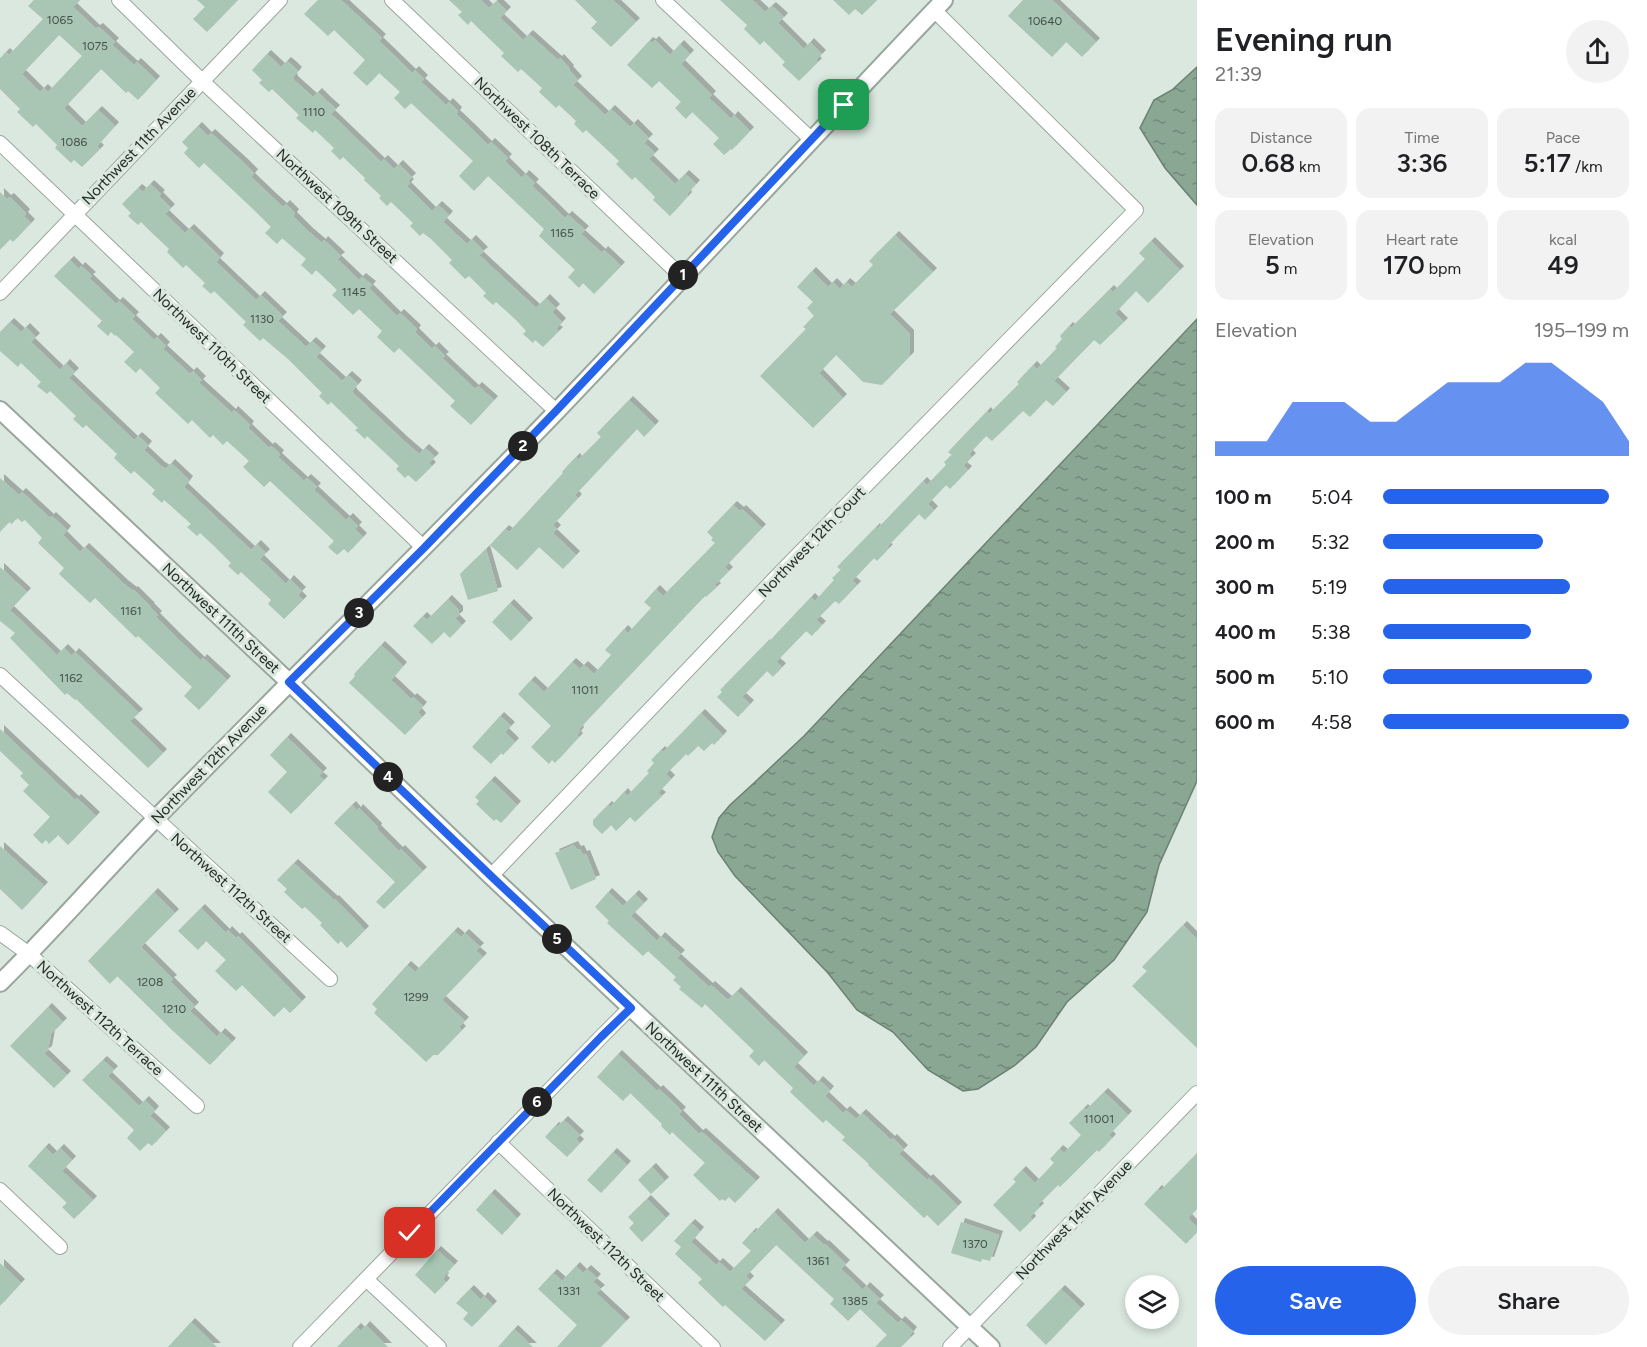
<!DOCTYPE html>
<html lang="en">
<head>
<meta charset="utf-8">
<style>
	:root { --surface:#fff; --page:#f2f2f2; --text:#202124; --muted:#757577; --accent:#2563eb }
	body { margin:0; font-family:Figtree,sans-serif; background:var(--page); color:var(--text); height:100vh; display:flex; flex-direction:column; font-size:22px; white-space:nowrap }
	* { box-sizing:border-box; margin:0 }
	p { font-size:20px; color:var(--muted) }
	.icon { flex:none; width:33px; height:33px; fill:none; stroke:currentColor; stroke-width:2; stroke-linecap:round; stroke-linejoin:round }
	.map { position:relative; flex:1; overflow:hidden }
	.sheet { display:flex; flex-direction:column; background:var(--surface); width:450px }
	.sheet>* { flex:none }
	.buttons { position:absolute; left:1125px; top:1275px; display:grid; gap:12px }
	.buttons a { display:grid; place-items:center; width:54px; height:54px; border-radius:50%; background:var(--surface); box-shadow:0 3px 9px #0003; font-size:30px }
	.pin { position:absolute; display:grid; place-items:center; width:51px; height:51px; color:#fff; margin:-26px; border-radius:12px; box-shadow:0 3px 9px #0006 }
	.km { position:absolute; width:30px; height:30px; margin:-15px; border-radius:50%; background:#222; color:#fff; font-size:16px; line-height:30px; text-align:center }
	.round { display:grid; place-items:center; flex:none; width:63px; height:63px; border-radius:32px; background:var(--page) }
	.headline { display:flex; align-items:center; justify-content:space-between; height:102px; padding:0 18px }
	h1 { font-size:33px; font-weight:600; line-height:45px }
	.figures { display:grid; grid-template-columns:repeat(3,1fr); gap:9px; height:102px; padding:6px 18px }
	.figures div { display:grid; align-content:center; border-radius:15px; background:var(--page); text-align:center }
	.figures b { font-size:26px; font-weight:600 }
	.figures small { font-size:16px; font-weight:400 }
	.figures p { font-size:16px }
	.chart { height:168px; padding:12px 18px }
	.chart p { display:flex; justify-content:space-between }
	.chart svg { width:100%; height:108px; margin-top:6px; fill:var(--accent); opacity:.7 }
	.cta { display:flex; gap:12px; margin-top:auto; padding:12px 18px }
	.cta a { flex:1; height:69px; border-radius:36px; background:var(--accent); color:#fff; font-size:24px; font-weight:600; line-height:69px; text-align:center }
	.cta a+a { background:var(--page); color:var(--text) }
	ul { padding:0 18px; list-style:none; font-size:20px }
	li { display:grid; grid-template-columns:96px 72px 1fr; align-items:center; height:45px }
	li i { height:15px; border-radius:8px; background:var(--accent) }
	main { display:flex; flex:1; min-height:0 }
	.map>svg:first-child { display:block }
	.water { fill:url(#water-ripples); stroke:#6b8173; stroke-width:1.5 }
	.building { fill:#a8c6b3; fill-rule:evenodd; filter:url(#shadow) }
	.lines { fill:none; stroke-linecap:round; stroke-linejoin:round }
	.minor-casing { stroke:#99a69d; stroke-width:16 }
	.tertiary-casing { stroke:#99a69d; stroke-width:20 }
	.minor { stroke:#fff; stroke-width:14 }
	.tertiary { stroke:#fff; stroke-width:16 }
	.route-casing { stroke:#fff; stroke-width:12 }
	.route { stroke:#2563eb; stroke-width:8 }
	.labels { text-anchor:middle; stroke-width:6; stroke-linejoin:round; paint-order:stroke }
	.number-label { font-size:12px; fill:#455048 }
	.street-label { font-size:15px; fill:#242925; stroke:#dbe8df }
</style>
</head>
<body>
<main>
<div class="map">
<svg width="1197" height="1347" viewBox="0 0 1197 1347">
	<defs>
		<pattern id="water-ripples" width="26" height="14" patternUnits="userSpaceOnUse" patternTransform="scale(1.5)"><rect width="26" height="14" fill="#8aa794"/><path d="M2 4q2-2 4 0t4 0M15 11q2-2 4 0t4 0" fill="none" stroke="#718879"/></pattern>
		<filter id="shadow"><feDropShadow dx="4" dy="-4" stdDeviation="0" flood-color="#0004"/></filter>
	</defs>
	<rect width="100%" height="100%" fill="#dbe8df"/>
	<g class="water">
		<polygon points="1197,67 1197,205 1165,168 1140,128 1154,100 1172,90"/>
		<polygon points="1197,319 1197,781 1159,865 1147,912 1114,960 1067,1002 1036,1047 1014,1066 978,1089 963,1091 928,1070 893,1032 857,1010 828,973 735,876 718,852 712,837 719,818 730,805 754,783 804,736"/>
	</g>
	<g class="building">
		<path d="M34,0H80L73,7L96,29L99,27L115,42L112,45L134,65L137,62L156,80L138,100L128,91L126,93L101,69L64,108L82,126L98,110L115,126L97,146L100,149L82,167L74,160L71,163L55,148L57,145L36,124L33,127L17,112L20,109L0,89V58L6,52L9,55L43,19L28,6ZM59,35L82,56L48,92L44,88L40,92L22,74Z"/>
		<polygon points="197,0 238,0 207,32 193,19 205,7"/>
		<polygon points="318,0 341,0 382,38 379,41 412,73 415,70 424,79 421,82 446,105 449,102 458,111 456,114 475,132 488,145 491,142 508,158 505,161 522,178 525,174 535,183 532,186 554,207 565,218 568,215 585,230 581,234 602,253 604,250 621,266 594,294 583,283 579,288 568,277 575,270 539,236 544,229 488,176 474,191 459,176 473,161 411,103 405,109 394,98 400,92 379,73 367,86 353,73 365,60 334,30 328,36 304,14"/>
		<polygon points="449,0 481,0 489,8 497,1 507,11 500,18 523,40 529,34 558,60 560,58 570,69 569,70 578,80 573,85 605,115 611,109 630,127 634,123 649,138 644,143 655,153 649,159 675,184 685,174 696,184 687,194 688,196 670,216 653,200 655,197 635,177 632,180 616,164 619,161 586,130 583,133 574,124 576,121 559,105 556,108 539,92 542,88 521,69 518,72 501,56 504,53 471,21 468,25 458,15 462,12"/>
		<polygon points="575,0 613,0 636,22 611,47 591,28 597,22"/>
		<polygon points="720,0 752,0 765,12 772,6 784,17 778,23 804,49 810,42 822,54 816,60 818,62 799,81 782,65 785,62 764,41 760,45 744,29 747,25"/>
		<polygon points="833,0 877,0 862,15 855,9 849,15"/>
		<polygon points="1023,0 1052,0 1096,42 1082,57 1066,42 1052,57 1008,16"/>
		<polygon points="655,40 670,55 680,44 690,54 681,64 712,95 709,98 731,119 734,115 750,131 732,150 731,149 724,155 713,144 719,138 692,112 686,119 675,108 681,102 659,81 652,88 627,65 649,41 652,43"/>
		<polygon points="267,54 281,67 287,61 293,66 298,71 293,77 294,80 313,97 318,92 327,101 336,109 331,114 381,162 384,159 394,169 399,164 412,177 408,181 410,183 407,186 432,211 438,205 449,215 443,222 467,244 472,239 484,251 479,255 536,308 546,298 556,308 552,312 562,322 556,329 559,331 543,347 535,340 533,343 523,334 526,331 516,320 496,302 493,305 483,296 486,293 469,276 465,279 449,263 452,260 431,239 423,233 420,236 410,226 413,223 391,202 387,206 379,198 381,196 364,180 365,178 343,157 340,160 331,151 334,148 315,130 313,133 296,118 299,115 272,89 269,92 259,83 262,80 252,70"/>
		<polygon points="198,126 208,136 211,133 245,164 254,173 251,177 272,197 283,207 286,204 295,213 293,216 309,232 322,243 324,240 341,256 337,259 359,280 362,277 372,285 369,288 397,316 400,313 417,329 415,332 432,349 435,346 445,356 442,358 475,389 478,386 494,400 471,425 450,406 455,401 399,348 394,353 377,337 382,331 359,309 353,315 332,295 337,290 316,270 312,275 301,265 306,259 282,238 277,244 265,233 271,227 257,213 204,163 199,168 184,153 188,148 182,142"/>
		<polygon points="150,184 161,194 159,196 171,208 165,214 185,233 190,228 220,257 216,262 256,300 261,295 283,316 278,321 306,347 312,341 322,350 316,357 342,381 348,375 358,384 352,391 354,394 404,441 419,454 425,448 435,457 429,463 432,466 416,482 408,475 405,478 396,469 399,466 367,436 365,439 355,430 358,428 331,402 328,405 319,396 322,393 288,359 263,338 260,341 243,325 246,322 214,291 211,294 202,286 205,283 186,265 183,268 167,252 169,249 151,232 141,222 138,225 128,216 131,213 122,204 138,188 143,192"/>
		<polygon points="0,192 7,199 10,197 26,213 24,216 31,223 13,242 10,239 0,250"/>
		<polygon points="895,235 933,272 890,314 910,334 910,356 882,385 863,382 836,355 819,373 843,398 813,428 760,376 806,329 803,327 814,316 807,308 813,302 797,287 812,271 828,287 833,282 840,289 846,282 852,287 873,265 869,261"/>
		<polygon points="1151,241 1180,270 1148,303 1136,291 1115,313 1124,322 1100,345 1094,340 1054,381 1066,392 1053,406 1046,400 1030,417 1023,411 992,441 986,436 969,454 972,457 963,466 968,470 950,489 946,485 928,504 934,510 925,520 919,514 887,547 889,548 877,561 874,558 852,581 857,585 839,604 835,601 816,620 822,625 817,630 812,636 806,631 776,662 782,667 773,677 767,671 742,697 750,704 738,717 717,697 722,692 720,690 766,643 767,644 776,634 811,597 815,601 834,580 832,578 841,570 837,567 876,527 877,529 923,481 927,485 946,465 944,462 952,455 948,452 987,411 989,414 1019,384 1017,382 1033,365 1037,369 1057,348 1055,347 1062,339 1060,336 1069,326 1071,328 1110,289 1113,292 1145,259 1139,253"/>
		<polygon points="70,260 79,269 81,266 92,276 89,278 116,304 119,301 135,316 132,319 154,340 157,337 166,346 163,349 190,374 193,371 202,380 199,383 232,413 234,410 250,425 248,428 269,448 271,446 280,454 278,457 304,481 307,478 317,487 314,490 346,520 349,517 358,526 355,529 363,537 348,553 344,549 337,555 328,547 334,541 270,481 264,487 243,467 249,461 227,441 223,445 213,435 210,438 192,420 188,424 155,393 160,388 140,368 136,373 124,362 134,352 116,335 115,336 111,332 108,336 97,326 102,321 54,276"/>
		<polygon points="10,322 21,332 26,327 36,337 31,342 60,370 66,363 75,372 69,378 134,440 138,436 148,445 144,450 161,466 166,469 171,463 189,480 184,487 251,550 257,544 266,553 260,559 286,584 290,579 302,591 298,595 303,600 284,619 268,604 271,600 241,572 238,575 228,566 231,563 213,545 200,533 197,536 187,527 191,524 172,507 164,500 162,503 152,494 155,490 134,471 131,474 114,458 117,454 86,425 83,428 73,419 76,416 50,391 47,394 37,386 41,382 21,363 18,367 0,351 0,332"/>
		<polygon points="629,400 655,425 644,437 637,429 575,495 578,498 553,525 557,529 553,533 576,555 563,569 539,547 517,570 490,545 505,529 509,532 563,473 562,472 569,464 576,457 578,460 601,437 597,433"/>
		<polygon points="0,478 19,495 22,492 50,518 52,516 67,530 63,535 80,552 85,547 124,584 133,591 134,590 151,607 150,607 158,615 156,617 178,639 201,661 203,658 227,680 199,710 184,696 192,687 138,636 136,638 95,598 90,603 59,574 64,568 38,543 42,538 25,520 22,522 17,518 12,524 9,522 0,532"/>
		<polygon points="733,505 740,511 742,509 762,528 725,567 729,571 715,585 717,587 706,597 705,596 699,602 579,729 580,731 577,735 579,737 555,763 552,760 549,764 531,747 551,726 518,694 531,680 544,692 572,662 580,669 584,665 594,674 611,655 605,650 624,629 628,633 651,608 644,602 656,589 663,596 715,543 711,540 713,538 707,532"/>
		<polygon points="486,549 498,591 468,600 460,574"/>
		<polygon points="0,567 27,592 10,610 57,655 64,648 72,656 75,652 139,713 130,721 163,753 148,768 76,699 75,700 67,693 65,695 10,638 15,633 0,621"/>
		<polygon points="448,599 459,610 459,615 455,618 462,625 450,638 444,632 432,644 413,626 423,616 427,620"/>
		<polygon points="510,603 529,622 511,641 492,622"/>
		<polygon points="381,645 403,666 391,680 411,699 413,697 423,706 418,712 422,717 405,735 349,683 355,676 354,674"/>
		<polygon points="701,713 723,735 714,745 712,743 704,751 698,746 688,756 686,754 666,774 671,779 658,793 662,796 635,822 630,817 616,831 611,825 602,834 593,825 593,820 608,805 610,807 624,792 627,796 649,773 647,771 654,763 651,760 661,750 663,752"/>
		<polygon points="500,716 511,726 505,732 515,742 503,755 501,753 491,764 472,747"/>
		<polygon points="0,729 75,800 77,798 96,816 68,845 58,835 49,844 46,840 42,844 33,835 50,817 23,791 29,785 20,776 23,773 0,751"/>
		<polygon points="287,737 323,772 319,776 324,780 291,814 268,792 287,772 270,755"/>
		<polygon points="491,780 517,805 501,823 496,819 494,821 476,804 479,801 475,797"/>
		<polygon points="352,805 357,811 359,808 378,827 377,829 399,851 401,849 423,871 384,909 376,902 395,882 334,823"/>
		<polygon points="574,845 577,850 580,849 583,855 586,854 596,879 571,890 555,853"/>
		<polygon points="0,846 44,886 22,910 0,889"/>
		<polygon points="294,863 334,900 335,899 365,930 347,948 341,941 338,944 320,925 322,923 305,907 302,909 284,892 287,889 277,880"/>
		<polygon points="154,892 175,913 141,947 173,979 170,981 195,1006 190,1011 217,1037 221,1032 232,1042 210,1065 172,1030 117,976 110,984 88,961"/>
		<polygon points="608,892 623,906 635,894 644,903 631,916 657,941 661,936 681,954 677,958 709,987 711,985 728,1000 737,991 804,1056 794,1067 814,1086 819,1080 830,1090 825,1096 843,1113 846,1110 856,1119 862,1113 891,1140 893,1138 904,1149 899,1154 927,1180 929,1178 958,1206 938,1226 927,1215 924,1218 868,1165 869,1164 842,1140 845,1137 826,1120 823,1123 790,1092 793,1088 764,1060 759,1066 749,1056 754,1051 705,1004 702,1008 679,989 681,987 673,980 676,977 648,951 643,956 607,923 609,921 595,907"/>
		<polygon points="201,908 226,933 228,930 236,938 238,936 302,1001 290,1013 284,1007 274,1017 242,985 236,991 215,971 226,960 206,941 198,950 178,931"/>
		<polygon points="1183,925 1197,939 1197,1048 1132,986 1147,971 1142,967"/>
		<polygon points="454,931 461,937 465,933 480,947 476,951 483,957 442,1000 465,1021 459,1027 462,1030 438,1055 433,1055 426,1062 374,1013 377,1009 372,1004 407,965 415,972"/>
		<polygon points="48,1007 63,1022 51,1034 48,1050 44,1053 67,1075 54,1088 10,1046"/>
		<polygon points="618,1054 657,1091 659,1089 682,1111 679,1114 699,1134 702,1132 756,1181 735,1203 729,1197 725,1201 722,1199 720,1201 693,1175 705,1163 672,1132 670,1135 661,1126 662,1124 630,1093 623,1101 597,1077"/>
		<polygon points="103,1060 114,1070 108,1076 139,1106 145,1100 155,1110 150,1116 166,1131 152,1146 148,1143 140,1151 127,1138 134,1130 82,1080"/>
		<polygon points="1104,1092 1128,1115 1109,1135 1112,1138 1099,1152 1097,1150 1060,1187 1058,1185 1038,1205 1040,1207 1030,1217 1032,1220 1020,1232 993,1205 1016,1182 1013,1179 1022,1170 1035,1183 1054,1163 1050,1159 1059,1149 1064,1153 1081,1135 1069,1123 1084,1108 1086,1110"/>
		<polygon points="564,1120 580,1135 576,1139 580,1143 567,1157 545,1137 555,1126 557,1127"/>
		<polygon points="45,1147 53,1155 60,1148 72,1160 62,1171 93,1200 74,1219 62,1207 67,1203 28,1166"/>
		<polygon points="613,1152 627,1165 601,1193 587,1180"/>
		<polygon points="1197,1153 1197,1209 1188,1218 1197,1227 1197,1232 1186,1244 1144,1204 1158,1189 1160,1191"/>
		<polygon points="652,1167 665,1181 651,1194 638,1180"/>
		<polygon points="491,1193 517,1218 502,1235 476,1210"/>
		<polygon points="647,1199 666,1218 642,1242 629,1228 634,1223 628,1217"/>
		<polygon points="774,1212 805,1243 813,1235 824,1245 825,1244 846,1264 841,1269 863,1290 866,1286 880,1299 876,1303 898,1323 901,1320 913,1331 909,1336 911,1337 901,1347 875,1347 887,1335 860,1309 848,1321 830,1304 834,1299 776,1245 746,1276 750,1280 741,1289 781,1324 765,1341 725,1305 723,1307 698,1283 702,1279 675,1254 681,1247 674,1241 691,1223 700,1231 691,1242 716,1265 719,1262 730,1272 751,1251 742,1243 752,1232 754,1233"/>
		<polygon points="961,1222 999,1235 990,1261 982,1259 981,1262 951,1253"/>
		<polygon points="437,1250 454,1265 444,1276 445,1277 443,1279 446,1282 435,1294 415,1275"/>
		<polygon points="0,1263 21,1283 0,1306"/>
		<polygon points="576,1266 583,1273 587,1269 597,1278 593,1282 601,1289 596,1293 626,1321 601,1347 557,1347 577,1325 538,1289 553,1273 562,1281"/>
		<polygon points="470,1289 481,1300 484,1296 493,1305 472,1327 463,1319 468,1313 456,1303"/>
		<polygon points="1061,1289 1081,1308 1046,1345 1026,1325"/>
		<polygon points="191,1322 217,1347 168,1347"/>
		<polygon points="366,1325 388,1347 337,1347 357,1327 361,1331"/>
		<polygon points="514,1329 533,1347 498,1347"/>
	</g>
	<g class="lines">
		<defs>
			<g id="minor">
				<polyline points="119,0 202,81 556,411"/>
				<polyline points="392,0 682,277"/>
				<polyline points="663,0 812,140"/>
				<polyline points="0,143 424,548"/>
				<polyline points="0,293 280,0"/>
				<polyline points="0,675 330,979"/>
				<polyline points="491,876 781,572 1136,210 934,10"/>
				<polyline points="0,933 29,954 197,1106"/>
				<polyline points="498,1142 713,1347"/>
				<polyline points="0,1190 60,1247"/>
				<polyline points="366,1279 439,1347"/>
				<polyline points="300,1347 601,1037 631,1007"/>
				<polyline points="950,1347 1197,1093"/>
			</g>
			<g id="tertiary">
				<polyline points="0,410 289,682 491,876 991,1347"/>
				<path d="M0,983C57,927 109,866 165,809C294,677 426,547 554,414C685,277 813,137 944,0"/>
			</g>
		</defs>
		<use href="#minor" class="minor-casing"/>
		<use href="#tertiary" class="tertiary-casing"/>
		<use href="#minor" class="minor"/>
		<use href="#tertiary" class="tertiary"/>
	</g>
	<g class="lines">
		<defs>
			<polyline id="route" points="410,1233 601,1037 631,1008 491,876 289,682 424,548 556,411 844,105"/>
		</defs>
		<use href="#route" class="route-casing"/>
		<use href="#route" class="route"/>
	</g>
	<g class="labels">
		<g class="number-label">
			<text x="60" y="24">1065</text>
			<text x="1045" y="25">10640</text>
			<text x="95" y="50">1075</text>
			<text x="314" y="116">1110</text>
			<text x="74" y="146">1086</text>
			<text x="562" y="237">1165</text>
			<text x="354" y="296">1145</text>
			<text x="262" y="323">1130</text>
			<text x="131" y="615">1161</text>
			<text x="71" y="682">1162</text>
			<text x="585" y="694">11011</text>
			<text x="150" y="986">1208</text>
			<text x="416" y="1001">1299</text>
			<text x="174" y="1013">1210</text>
			<text x="1099" y="1123">11001</text>
			<text x="975" y="1248">1370</text>
			<text x="818" y="1265">1361</text>
			<text x="569" y="1295">1331</text>
			<text x="855" y="1305">1385</text>
		</g>
		<g class="street-label">
			<text transform="translate(537 138) rotate(44)" y="5">Northwest 108th Terrace</text>
			<text transform="translate(139 146) rotate(-46)" y="5">Northwest 11th Avenue</text>
			<text transform="translate(337 206) rotate(43)" y="5">Northwest 109th Street</text>
			<text transform="translate(212 346) rotate(44)" y="5">Northwest 110th Street</text>
			<text transform="translate(812 542) rotate(-46)" y="5">Northwest 12th Court</text>
			<text transform="translate(221 618) rotate(43)" y="5">Northwest 111th Street</text>
			<text transform="translate(209 764) rotate(-46)" y="5">Northwest 12th Avenue</text>
			<text transform="translate(231 888) rotate(42)" y="5">Northwest 112th Street</text>
			<text transform="translate(100 1018) rotate(42)" y="5">Northwest 112th Terrace</text>
			<text transform="translate(704 1077) rotate(43)" y="5">Northwest 111th Street</text>
			<text transform="translate(1074 1220) rotate(-46)" y="5">Northwest 14th Avenue</text>
			<text transform="translate(606 1245) rotate(44)" y="5">Northwest 112th Street</text>
		</g>
	</g>
</svg>
<div class="buttons">
<a><svg class="icon" aria-label="layers" viewBox="0 0 24 24"><path d="M12 4l9 5-9 5-9-5zM3 14l9 5 9-5"/></svg></a>
</div>
<div class="pin" style="left:844px;top:105px;background:#1e9e55"><svg class="icon" aria-label="arrive" viewBox="0 0 24 24"><path d="M6 21V4h12l-3 4 3 4H6"/></svg></div>
<div class="pin" style="left:410px;top:1233px;background:#d93025"><svg class="icon" aria-label="check" viewBox="0 0 24 24"><path d="M5 12l5 5 9-10"/></svg></div>
<b class="km" style="left:683px;top:275px">1</b>
<b class="km" style="left:523px;top:446px">2</b>
<b class="km" style="left:359px;top:613px">3</b>
<b class="km" style="left:388px;top:777px">4</b>
<b class="km" style="left:557px;top:939px">5</b>
<b class="km" style="left:537px;top:1102px">6</b>
</div>
<section class="sheet">
<div class="headline"><div><h1>Evening run</h1><p>21:39</p></div><a class="round"><svg class="icon" aria-label="share" viewBox="0 0 24 24"><path d="M12 15V3M7 8l5-5 5 5M5 13v7h14v-7"/></svg></a></div>
<div class="figures">
<div><p>Distance</p><b>0.68<small> km</small></b></div>
<div><p>Time</p><b>3:36</b></div>
<div><p>Pace</p><b>5:17<small> /km</small></b></div>
</div>
<div class="figures">
<div><p>Elevation</p><b>5<small> m</small></b></div>
<div><p>Heart rate</p><b>170<small> bpm</small></b></div>
<div><p>kcal</p><b>49</b></div>
</div>
<div class="chart"><p><span>Elevation</span>195–199 m</p>
<svg viewBox="0 0 160 44" preserveAspectRatio="none"><path d="M0 44V38L10 38L20 38L30 22L40 22L50 22L60 30L70 30L80 22L90 14L100 14L110 14L120 6L130 6L140 14L150 22L160 38V44z"/></svg>
</div>
<ul>
<li><b>100 m</b>5:04<i style="width:92%"></i></li>
<li><b>200 m</b>5:32<i style="width:65%"></i></li>
<li><b>300 m</b>5:19<i style="width:76%"></i></li>
<li><b>400 m</b>5:38<i style="width:60%"></i></li>
<li><b>500 m</b>5:10<i style="width:85%"></i></li>
<li><b>600 m</b>4:58<i style="width:100%"></i></li>
</ul>
<div class="cta"><a>Save</a><a>Share</a></div>
</section>
</main>
</body>
</html>
